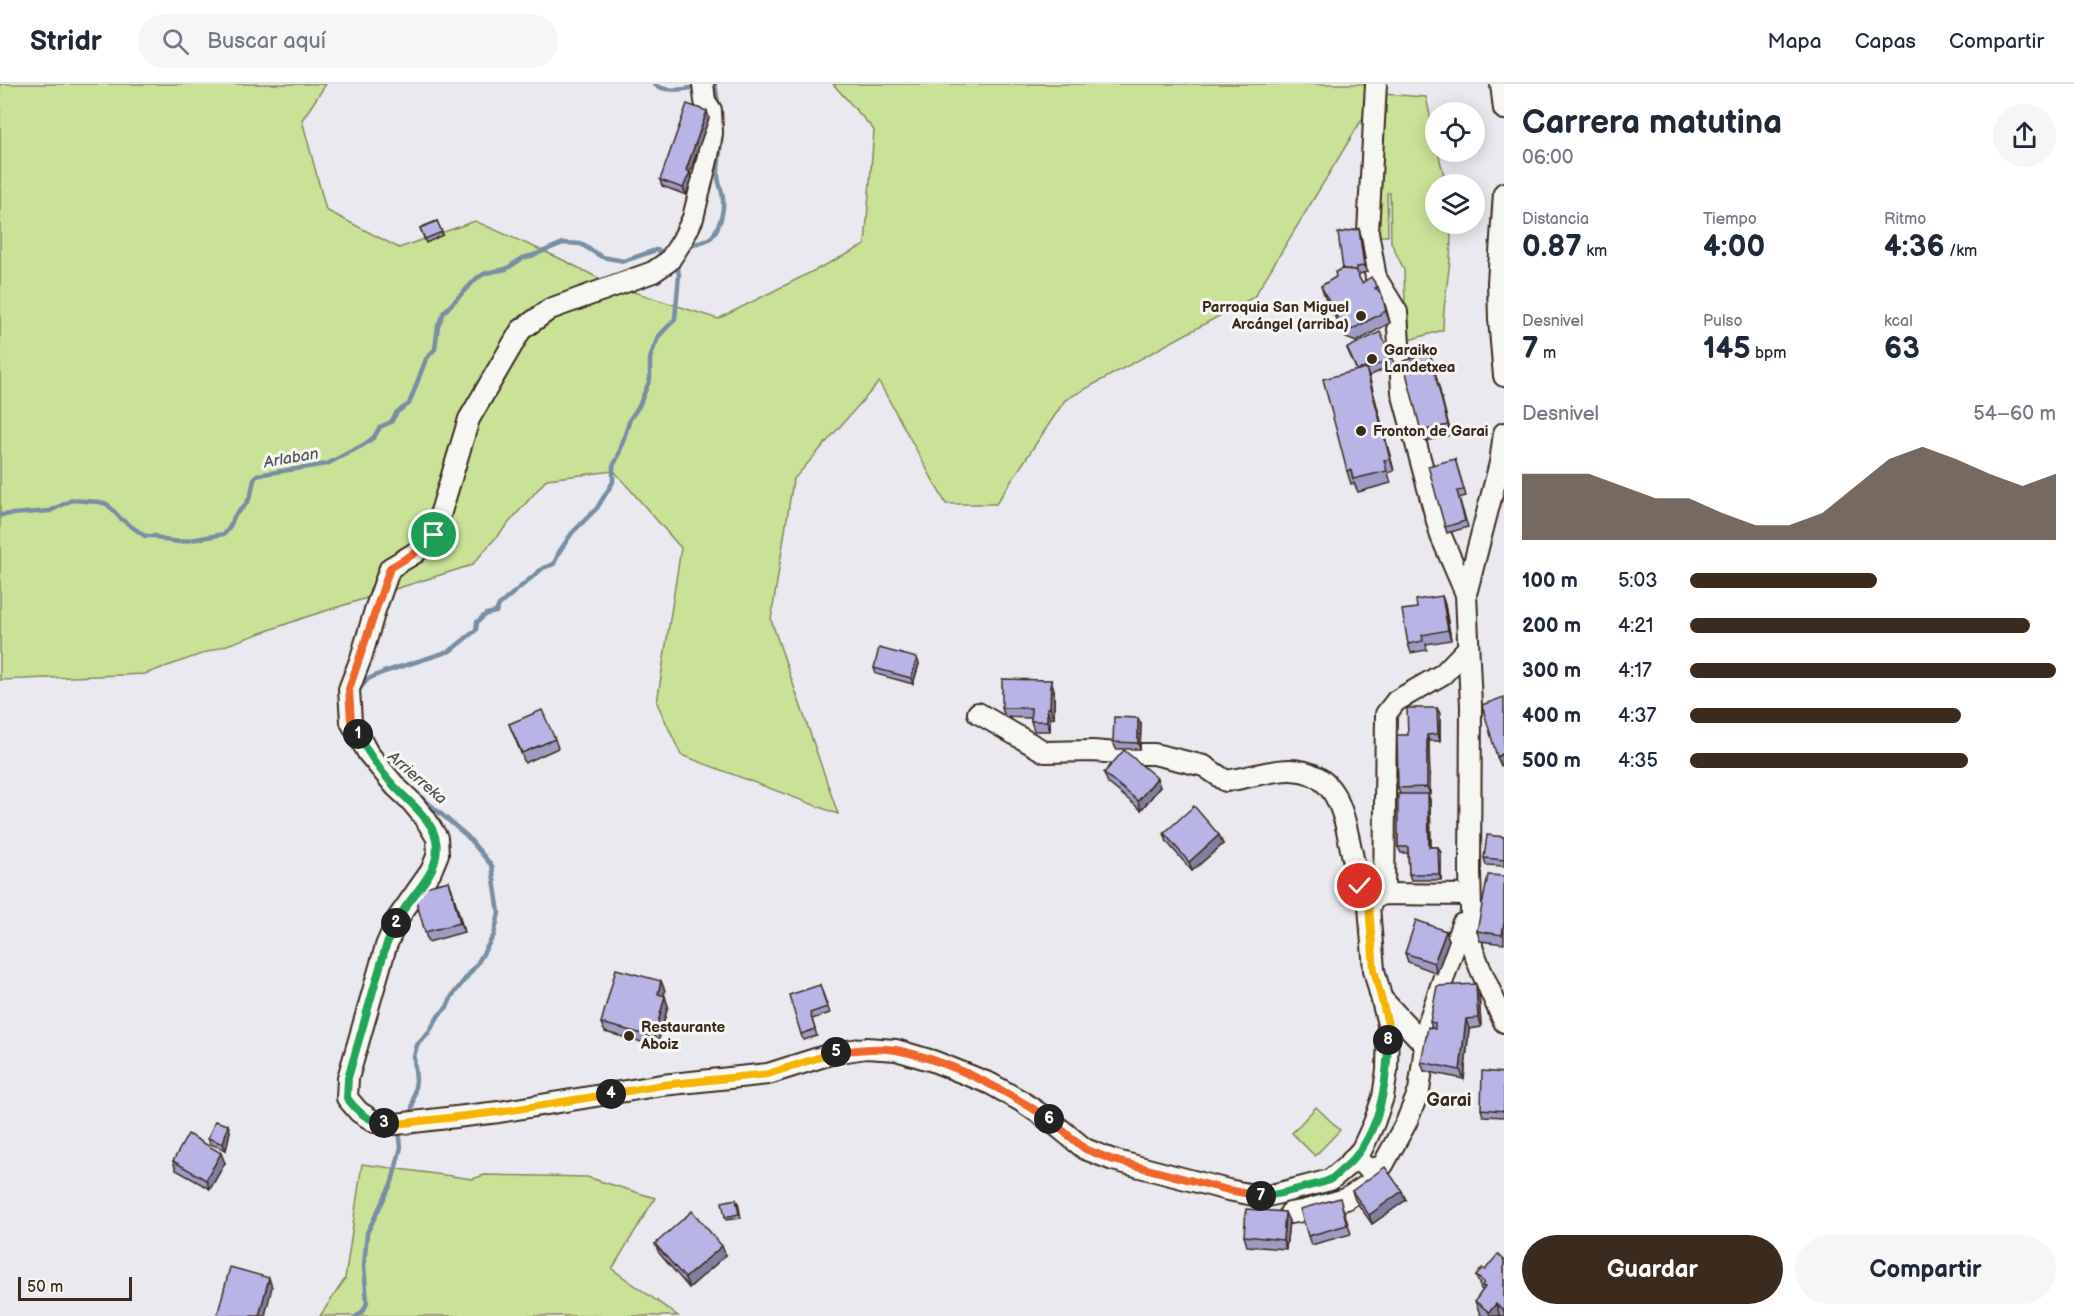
<!DOCTYPE html>
<html lang="es">
<head>
<meta charset="utf-8">
<style>
	:root { --surface:#fff; --page:#f6f6f7; --text:#1f2937; --muted:#747a83; --line:#e0e1e3; --accent:#3b2a1e }
	body { margin:0; font-family:"Balsamiq Sans",sans-serif; background:var(--page); color:var(--text); height:100vh; display:flex; flex-direction:column; font-size:22px; white-space:nowrap }
	* { box-sizing:border-box; margin:0 }
	p { font-size:20px; color:var(--muted) }
	.icon { flex:none; width:33px; height:33px; fill:none; stroke:currentColor; stroke-width:2; stroke-linecap:round; stroke-linejoin:round }
	.map { position:relative; flex:1; overflow:hidden }
	.sheet { display:flex; flex-direction:column; background:var(--surface); width:570px }
	.sheet>* { flex:none }
	.controls { position:absolute; left:1425px; top:18px; display:grid; gap:12px }
	.controls a { display:grid; place-items:center; width:60px; height:60px; border-radius:50%; background:var(--surface); box-shadow:0 3px 15px #0003; font-size:30px }
	.scale { position:absolute; left:18px; bottom:15px; width:114px; box-sizing:border-box; padding-left:6px; border:3px solid #3b2a1e; border-top:0; font-size:16px; line-height:21px; white-space:nowrap; color:#3b2a1e; -webkit-text-stroke:4px #f6f6f2; paint-order:stroke }
	.pin { position:absolute; display:grid; place-items:center; width:51px; height:51px; color:#fff; margin:-26px; border:3px solid #fff; border-radius:50%; box-shadow:0 2px 6px #0007 }
	.km { position:absolute; width:30px; height:30px; margin:-15px; border-radius:50%; background:#222; color:#fff; font-size:16px; line-height:30px; text-align:center }
	.round { display:grid; place-items:center; flex:none; width:63px; height:63px; border-radius:32px; background:var(--page) }
	.headline { display:flex; align-items:center; justify-content:space-between; height:102px; padding:0 18px }
	h1 { font-size:33px; font-weight:700; line-height:45px }
	.figures { display:grid; grid-template-columns:repeat(3,1fr); gap:9px; height:102px; padding:6px 18px }
	.figures div { display:grid; align-content:center }
	.figures b { font-size:30px; font-weight:700 }
	.figures small { font-size:16px; font-weight:400 }
	.figures p { font-size:16px }
	.chart { height:168px; padding:12px 18px }
	.chart p { display:flex; justify-content:space-between }
	.chart svg { width:100%; height:108px; margin-top:6px; fill:var(--accent); opacity:.7 }
	.action { display:flex; gap:12px; margin-top:auto; padding:12px 18px }
	.action a { flex:1; height:69px; border-radius:36px; background:var(--accent); color:#fff; font-size:24px; font-weight:700; line-height:69px; text-align:center }
	.action a+a { background:var(--page); color:var(--text) }
	ul { padding:0 18px; list-style:none; font-size:20px }
	li { display:grid; grid-template-columns:96px 72px 1fr; align-items:center; height:45px }
	li i { height:15px; border-radius:8px; background:var(--accent) }
	header { display:flex; align-items:center; gap:36px; box-sizing:border-box; height:84px; padding:0 30px; background:var(--surface); border-bottom:2px solid var(--line) }
	header strong { font-size:28px }
	nav { display:flex; gap:33px; margin-inline-start:auto; font-size:21px }
	.search { width:420px; height:54px; background:var(--page); display:flex; align-items:center; gap:15px; box-sizing:border-box; padding:0 21px; border-radius:33px; color:var(--muted); font-size:22px }
	main { display:flex; flex:1; min-height:0 }
	.map>svg:first-child { display:block }
	.green { fill:#cae298; stroke:#82865b; stroke-width:1.5 }
	.lines { fill:none; stroke-linecap:round; stroke-linejoin:round }
	.stream { stroke:#788ea3; stroke-width:4.5 }
	.minor-casing { stroke:#3b2a1e; stroke-width:24 }
	.minor { stroke:#f6f6f2; stroke-width:20 }
	.wall { fill:#9e9bc5; stroke:#3b2a1e; stroke-width:1.5 }
	.shaded-wall { fill:#817ea0; stroke:#3b2a1e; stroke-width:1.5 }
	.building { fill:#b8b4e5; stroke:#3b2a1e; stroke-width:1.5 }
	.split-1-casing { stroke:#fff; stroke-width:12 }
	.split-2-casing { stroke:#fff; stroke-width:12 }
	.split-3-casing { stroke:#fff; stroke-width:12 }
	.split-4-casing { stroke:#fff; stroke-width:12 }
	.split-5-casing { stroke:#fff; stroke-width:12 }
	.split-6-casing { stroke:#fff; stroke-width:12 }
	.split-7-casing { stroke:#fff; stroke-width:12 }
	.split-8-casing { stroke:#fff; stroke-width:12 }
	.split-9-casing { stroke:#fff; stroke-width:12 }
	.split-1 { stroke:#f0652b; stroke-width:8 }
	.split-2 { stroke:#22a559; stroke-width:8 }
	.split-3 { stroke:#22a559; stroke-width:8 }
	.split-4 { stroke:#f5b400; stroke-width:8 }
	.split-5 { stroke:#f5b400; stroke-width:8 }
	.split-6 { stroke:#f0652b; stroke-width:8 }
	.split-7 { stroke:#f0652b; stroke-width:8 }
	.split-8 { stroke:#22a559; stroke-width:8 }
	.split-9 { stroke:#f5b400; stroke-width:8 }
	.poi-dot { fill:#3b2a1e; stroke:#f6f6f2; stroke-width:2 }
	.labels { text-anchor:middle; stroke-width:6; stroke-linejoin:round; paint-order:stroke }
	.poi-label { font-size:15px; font-weight:bold; fill:#3b2a1e; stroke:#f6f6f2; text-anchor:start }
	.water-label { font-size:16px; font-style:italic; fill:#545456; stroke:#f6f6f2 }
	.quarter-label { font-size:18px; font-weight:bold; fill:#3b2a1e; stroke:#f6f6f2 }
</style>
</head>
<body>
<header>
<strong>Stridr</strong>
<div class="search"><svg class="icon" aria-label="search" viewBox="0 0 24 24"><circle cx="10" cy="10" r="6"/><path d="M15 15l6 6"/></svg>Buscar aquí</div>
<nav><a>Mapa</a><a>Capas</a><a>Compartir</a></nav>
</header>
<main>
<div class="map">
<svg width="1504" height="1232" viewBox="0 0 1504 1232">
	<rect width="100%" height="100%" fill="#eae9ef"/>
	<filter id="ink" filterUnits="userSpaceOnUse"><feTurbulence type="fractalNoise" baseFrequency=".0167" numOctaves="2"/><feDisplacementMap in="SourceGraphic" scale="12" xChannelSelector="R" yChannelSelector="G"/><feConvolveMatrix kernelMatrix="1 2 1 2 8 2 1 2 1" color-interpolation-filters="sRGB"/></filter>
	<g filter="url(#ink)">
		<g class="green">
			<polygon points="0,0 326,0 302,36 326,126 399,164 475,137 559,174 612,201 718,235 865,161 874,46 833,0 1365,0 1364,32 1254,213 1065,316 996,420 946,420 879,298 793,396 771,536 838,730 681,671 657,619 681,464 614,387 547,395 472,481 306,533 145,590 0,596"/>
			<path d="M1382,10L1426,13L1435,55L1436,68H1438L1446,100H1436V140H1450C1454,176 1443,210 1443,246L1406,257L1404,186L1391,158L1390,109H1387L1388,152H1376Z"/>
			<polygon points="1316,1023 1340,1046 1315,1072 1292,1049"/>
			<polygon points="362,1080 473,1095 484,1091 587,1093 655,1114 612,1185 678,1232 320,1232 345,1195"/>
		</g>
		<g class="lines">
			<g class="stream">
				<path d="M654,0C663,8 684,6 696,3"/>
				<polyline points="715,0 719,24"/>
				<path d="M687,164C695,158 709,159 714,150C722,137 726,120 721,105C719,99 717,94 718,87C719,68 724,51 720,32"/>
				<path d="M0,431L50,427L72,416L99,418L107,420L121,435L145,452H155L164,456L180,458L224,450C232,444 231,435 237,429C244,422 247,421 251,410C253,403 252,397 257,391L327,380L365,360L374,353L380,343L391,338L397,328L409,320L426,275L435,265L438,242L444,228L477,194L486,189L506,185L523,174L534,171L563,159L581,160L602,173L624,177L656,166L669,169"/>
				<polyline points="358,607 368,595 384,588 450,567 476,546 477,538 486,530 496,528 499,521 543,484 554,480 559,468 572,449 597,424 613,398 613,382 618,373 630,335 639,322 650,295 650,275 654,263 659,252 675,235 679,191 677,178"/>
				<polyline points="411,1033 416,996 414,973 417,961 429,948 439,931 447,923 452,912 477,880 494,851 499,829 492,782 467,752 414,707"/>
				<polyline points="357,1232 364,1226 367,1218 364,1182 367,1149 392,1098 401,1063 399,1046"/>
			</g>
			<defs>
				<g id="minor">
					<polyline points="703,0 705,17 711,26 712,49 708,72 693,134 682,157 669,177 653,188 550,225 521,246 469,335 434,451 415,469 390,484 375,526 361,574 349,605 351,638 368,669 396,703 410,716 425,734 437,754 438,770 431,787 398,834 386,862 348,994 347,1014 359,1028 375,1038 396,1040 499,1028 662,1001 768,990 834,969 866,964 896,966 933,977 991,1000 1021,1017 1052,1038 1085,1065 1113,1076 1228,1106 1264,1113 1330,1096 1348,1081 1362,1065 1374,1039 1383,1013 1387,986 1388,940 1374,886 1369,822 1376,813 1384,810 1470,811"/>
					<polyline points="1376,0 1368,148 1376,194 1397,228 1402,308 1441,452 1466,510"/>
					<polyline points="1501,0 1504,25"/>
					<polyline points="1504,109 1498,199 1499,235 1504,292"/>
					<polyline points="1504,349 1500,379 1466,510 1471,622 1470,788 1472,863 1480,884 1504,938"/>
					<path d="M978,629L1045,668L1092,667L1131,670H1154L1204,682L1226,697C1247,694 1270,686 1290,686C1341,687 1344,736 1353,774C1357,791 1362,806 1369,822"/>
					<polyline points="1384,810 1386,630 1396,617 1443,590 1468,564"/>
					<polyline points="1382,915 1425,961"/>
					<polyline points="1354,1074 1366,1083 1375,1085 1383,1081 1406,1039 1419,1007 1428,940 1462,840"/>
					<polyline points="1290,1129 1303,1127 1346,1115 1369,1100 1372,1096"/>
				</g>
			</defs>
			<use href="#minor" class="minor-casing"/>
			<use href="#minor" class="minor"/>
		</g>
		<g class="wall">
			<polygon points="709,34 690,88 692,94 686,111 662,102 660,96"/>
			<polygon points="437,137 443,151 426,159 420,144"/>
			<polygon points="1359,145 1361,152 1367,188 1359,190 1359,194 1362,199 1378,203 1386,224 1390,239 1356,258 1346,254 1325,214 1321,202 1336,193 1343,185"/>
			<polygon points="1347,264 1392,274 1395,280 1369,292 1394,387 1388,389 1391,399 1358,408 1354,399 1351,400 1347,387 1357,287"/>
			<polygon points="1433,280 1451,351 1425,357 1421,347"/>
			<polygon points="1455,375 1466,412 1459,414 1468,443 1447,449 1445,443"/>
			<polygon points="1442,512 1445,521 1451,556 1426,560 1427,566 1411,569 1408,560 1417,524"/>
			<polygon points="917,574 919,580 913,600 876,590 874,584"/>
			<polygon points="1051,596 1054,606 1054,634 1050,634 1050,647 1034,647 1031,637 1031,634 1005,633 1002,624"/>
			<polygon points="1437,624 1440,630 1440,657 1429,657 1430,710 1428,710 1430,716 1431,763 1438,763 1441,769 1441,796 1411,796 1409,790 1408,769 1401,769 1398,763 1400,710 1398,704 1408,651"/>
			<polygon points="509,640 555,655 558,664 525,679"/>
			<polygon points="1141,640 1140,665 1116,665 1113,658"/>
			<polygon points="1104,689 1160,703 1141,726 1108,699"/>
			<polygon points="1164,749 1223,760 1192,787 1167,758"/>
			<polygon points="1504,753 1504,782 1486,781 1484,774"/>
			<polygon points="1504,792 1504,860 1480,857 1477,847"/>
			<polygon points="452,806 464,848 428,858 425,848"/>
			<polygon points="1449,856 1437,889 1408,878 1405,869"/>
			<polygon points="661,897 665,907 663,912 668,922 657,962 605,948 601,939"/>
			<polygon points="820,901 830,929 812,935 817,952 803,956 801,950"/>
			<polygon points="1479,909 1481,943 1469,945 1464,995 1424,987 1421,978 1432,944 1430,938"/>
			<polygon points="1504,989 1504,1033 1483,1032 1481,1025"/>
			<polygon points="228,1041 230,1047 226,1066 210,1060 208,1054"/>
			<polygon points="173,1077 225,1079 210,1105 176,1086"/>
			<polygon points="1352,1107 1406,1116 1372,1140 1355,1116"/>
			<polygon points="738,1118 741,1134 726,1136 725,1133"/>
			<polygon points="1343,1124 1351,1150 1311,1161 1308,1152"/>
			<polygon points="1289,1137 1286,1165 1247,1162 1244,1152"/>
			<polygon points="655,1160 726,1171 689,1204 659,1169"/>
			<polygon points="1504,1176 1504,1232 1483,1232 1480,1230 1475,1217 1483,1206 1481,1205 1476,1192 1485,1186"/>
		</g>
		<g class="shaded-wall">
			<polygon points="707,27 709,34 690,88 692,94 686,111 683,104 686,86"/>
			<polygon points="1359,145 1361,152 1367,188 1364,182"/>
			<polygon points="1382,211 1386,224 1390,239 1386,227"/>
			<polygon points="1430,270 1433,280 1451,351 1448,341"/>
			<polygon points="1366,284 1370,297 1394,387 1390,375"/>
			<polygon points="1442,512 1445,521 1451,556 1448,546"/>
			<polygon points="917,574 919,580 913,600 911,594"/>
			<polygon points="1051,596 1054,606 1054,634 1050,624"/>
			<polygon points="1047,624 1050,634 1050,647 1047,637"/>
			<polygon points="1437,624 1440,630 1440,657 1438,650"/>
			<polygon points="1138,634 1141,640 1140,665 1138,659"/>
			<polygon points="1427,651 1429,657 1430,710 1427,703"/>
			<polygon points="1504,669 1504,680 1501,682 1497,673"/>
			<polygon points="1157,694 1160,703 1141,726 1138,717"/>
			<polygon points="1428,710 1430,716 1431,769 1429,763"/>
			<polygon points="1219,751 1223,760 1192,787 1189,778"/>
			<polygon points="1438,763 1441,769 1441,796 1439,790"/>
			<polygon points="449,797 452,806 464,848 460,839"/>
			<polygon points="1446,847 1449,856 1437,889 1434,879"/>
			<polygon points="661,897 665,907 661,920 658,910"/>
			<polygon points="1476,900 1479,909 1481,943 1478,934"/>
			<polygon points="665,912 668,922 657,962 654,953"/>
			<polygon points="1466,935 1469,945 1464,995 1460,986"/>
			<polygon points="228,1041 230,1047 226,1066 223,1060"/>
			<polygon points="221,1069 225,1079 210,1105 206,1096"/>
			<polygon points="1402,1107 1406,1116 1372,1140 1369,1131"/>
			<polygon points="1285,1128 1289,1137 1286,1165 1283,1156"/>
			<polygon points="722,1162 726,1171 689,1204 685,1194"/>
			<polygon points="269,1194 272,1203 265,1232 259,1232"/>
			<polygon points="1496,1220 1500,1232 1490,1232 1489,1228"/>
		</g>
		<g class="building">
			<polygon points="687,20 707,27 686,86 690,88 683,104 660,96"/>
			<polygon points="437,137 442,148 425,155 420,144"/>
			<polygon points="1359,145 1364,182 1357,183 1357,190 1355,186 1343,185 1338,149"/>
			<polygon points="1342,185 1355,186 1362,199 1371,193 1378,203 1375,204 1382,211 1386,227 1351,246 1341,241 1321,202 1336,193 1335,188"/>
			<polygon points="1380,248 1392,274 1366,286 1366,284 1357,286 1347,264"/>
			<polygon points="1430,270 1448,341 1421,347 1403,277"/>
			<polygon points="1366,284 1390,375 1384,376 1387,387 1353,395 1351,386 1347,387 1323,295"/>
			<polygon points="1455,375 1464,406 1457,407 1465,437 1445,443 1428,382"/>
			<polygon points="1442,512 1448,546 1422,551 1423,557 1408,560 1402,526 1417,524 1416,516"/>
			<polygon points="879,564 917,574 911,594 874,584"/>
			<polygon points="1002,595 1051,596 1050,624 1047,624 1047,637 1031,637 1031,624 1002,624"/>
			<polygon points="1504,613 1504,669 1497,673 1482,621"/>
			<polygon points="1407,624 1437,624 1438,650 1427,651 1427,703 1398,704 1397,651 1408,651"/>
			<polygon points="542,626 555,655 522,669 509,640"/>
			<polygon points="1114,633 1138,634 1138,659 1113,658"/>
			<polygon points="1124,666 1157,694 1138,717 1104,689"/>
			<polygon points="1398,710 1428,710 1429,763 1438,763 1439,790 1409,790 1408,763 1398,763"/>
			<polygon points="1194,722 1219,751 1189,778 1164,749"/>
			<polygon points="1487,751 1504,753 1504,776 1484,774"/>
			<polygon points="1488,791 1504,792 1504,838 1502,851 1477,847"/>
			<polygon points="449,797 460,839 425,848 413,806"/>
			<polygon points="1416,836 1446,847 1434,879 1405,869"/>
			<polygon points="616,885 661,897 658,910 665,912 654,953 601,939"/>
			<polygon points="1476,900 1478,934 1466,935 1460,986 1421,978 1428,943 1435,945 1435,939 1430,938 1437,902"/>
			<polygon points="820,901 827,923 810,929 815,945 801,950 789,911"/>
			<polygon points="1482,987 1504,989 1504,1027 1481,1025"/>
			<polygon points="215,1037 228,1041 223,1060 208,1054"/>
			<polygon points="188,1050 221,1069 206,1096 173,1077"/>
			<polygon points="1385,1083 1402,1107 1369,1131 1352,1107"/>
			<polygon points="1340,1114 1347,1141 1308,1152 1300,1125"/>
			<polygon points="736,1115 739,1130 725,1133 722,1118"/>
			<polygon points="1246,1125 1285,1128 1283,1156 1244,1152"/>
			<polygon points="692,1127 722,1162 685,1194 655,1160"/>
			<polygon points="1498,1170 1504,1176 1504,1227 1496,1220 1489,1228 1475,1217 1485,1203 1482,1202 1484,1198 1476,1192 1482,1184 1485,1186"/>
			<polygon points="230,1183 269,1194 259,1232 217,1232"/>
		</g>
	</g>
	<g class="lines" filter="url(#ink)">
		<defs>
			<polyline id="split-1" points="358,650 351,638 349,605 390,484 415,469 434,451"/>
			<path id="split-2" d="M358,650C368,669 380,687 395,703C418,727 449,747 432,785C423,804 405,819 396,839"/>
			<path id="split-3" d="M384,1039C367,1037 357,1027 347,1014L348,994L386,862L396,839"/>
			<polyline id="split-4" points="384,1039 396,1040 499,1028 611,1010"/>
			<polyline id="split-5" points="611,1010 662,1001 768,990 836,968"/>
			<path id="split-6" d="M836,968C856,966 876,963 896,966C948,976 1006,1006 1049,1035"/>
			<polyline id="split-7" points="1049,1035 1085,1065 1113,1076 1228,1106 1261,1112"/>
			<path id="split-8" d="M1261,1112C1274,1112 1289,1107 1302,1104C1311,1101 1321,1100 1329,1096C1334,1094 1339,1088 1343,1085C1380,1054 1387,1001 1388,956"/>
			<polyline id="split-9" points="1360,802 1369,822 1374,886 1388,940 1388,956"/>
		</defs>
		<use href="#split-1" class="split-1-casing"/>
		<use href="#split-2" class="split-2-casing"/>
		<use href="#split-3" class="split-3-casing"/>
		<use href="#split-4" class="split-4-casing"/>
		<use href="#split-5" class="split-5-casing"/>
		<use href="#split-6" class="split-6-casing"/>
		<use href="#split-7" class="split-7-casing"/>
		<use href="#split-8" class="split-8-casing"/>
		<use href="#split-9" class="split-9-casing"/>
		<use href="#split-1" class="split-1"/>
		<use href="#split-2" class="split-2"/>
		<use href="#split-3" class="split-3"/>
		<use href="#split-4" class="split-4"/>
		<use href="#split-5" class="split-5"/>
		<use href="#split-6" class="split-6"/>
		<use href="#split-7" class="split-7"/>
		<use href="#split-8" class="split-8"/>
		<use href="#split-9" class="split-9"/>
	</g>
	<g class="poi-dot">
		<circle cx="1361" cy="232" r="6"/>
		<circle cx="1372" cy="275" r="6"/>
		<circle cx="1361" cy="347" r="6"/>
		<circle cx="629" cy="952" r="6"/>
	</g>
	<g class="labels">
		<g class="poi-label">
			<text x="1349" y="228" text-anchor="end">Parroquia San Miguel<tspan x="1349" dy="17">Arcángel (arriba)</tspan></text>
			<text x="1384" y="271">Garaiko<tspan x="1384" dy="17">Landetxea</tspan></text>
			<text x="1373" y="352">Fronton de Garai</text>
			<text x="641" y="948">Restaurante<tspan x="641" dy="17">Aboiz</tspan></text>
		</g>
		<g class="water-label">
			<text transform="translate(291 373) rotate(-10)" y="6">Arlaban</text>
			<text transform="translate(418 693) rotate(41)" y="6">Arrierreka</text>
		</g>
		<g class="quarter-label">
			<text x="1449" y="1022">Garai</text>
		</g>
	</g>
</svg>
<div class="controls">
<a><svg class="icon" aria-label="locate" viewBox="0 0 24 24"><circle cx="12" cy="12" r="6"/><path d="M12 2v4M12 18v4M2 12h4M18 12h4"/></svg></a>
<a><svg class="icon" aria-label="layers" viewBox="0 0 24 24"><path d="M12 4l9 5-9 5-9-5zM3 14l9 5 9-5"/></svg></a>
</div>
<div class="scale">50 m</div>
<div class="pin" style="left:434px;top:451px;background:#1e9e55"><svg class="icon" aria-label="arrive" viewBox="0 0 24 24"><path d="M6 21V4h12l-3 4 3 4H6"/></svg></div>
<div class="pin" style="left:1360px;top:802px;background:#d93025"><svg class="icon" aria-label="check" viewBox="0 0 24 24"><path d="M5 12l5 5 9-10"/></svg></div>
<b class="km" style="left:358px;top:650px">1</b>
<b class="km" style="left:396px;top:839px">2</b>
<b class="km" style="left:384px;top:1039px">3</b>
<b class="km" style="left:611px;top:1010px">4</b>
<b class="km" style="left:836px;top:968px">5</b>
<b class="km" style="left:1049px;top:1035px">6</b>
<b class="km" style="left:1261px;top:1112px">7</b>
<b class="km" style="left:1388px;top:956px">8</b>
</div>
<section class="sheet">
<div class="headline"><div><h1>Carrera matutina</h1><p>06:00</p></div><a class="round"><svg class="icon" aria-label="share" viewBox="0 0 24 24"><path d="M12 15V3M7 8l5-5 5 5M5 13v7h14v-7"/></svg></a></div>
<div class="figures">
<div><p>Distancia</p><b>0.87<small> km</small></b></div>
<div><p>Tiempo</p><b>4:00</b></div>
<div><p>Ritmo</p><b>4:36<small> /km</small></b></div>
</div>
<div class="figures">
<div><p>Desnivel</p><b>7<small> m</small></b></div>
<div><p>Pulso</p><b>145<small> bpm</small></b></div>
<div><p>kcal</p><b>63</b></div>
</div>
<div class="chart"><p><span>Desnivel</span>54–60 m</p>
<svg viewBox="0 0 160 44" preserveAspectRatio="none"><path d="M0 44V17L10 17L20 17L30 22L40 27L50 27L60 33L70 38L80 38L90 33L100 22L110 11L120 6L130 11L140 17L150 22L160 17V44z"/></svg>
</div>
<ul>
<li><b>100 m</b>5:03<i style="width:51%"></i></li>
<li><b>200 m</b>4:21<i style="width:93%"></i></li>
<li><b>300 m</b>4:17<i style="width:100%"></i></li>
<li><b>400 m</b>4:37<i style="width:74%"></i></li>
<li><b>500 m</b>4:35<i style="width:76%"></i></li>
</ul>
<div class="action"><a>Guardar</a><a>Compartir</a></div>
</section>
</main>
</body>
</html>
